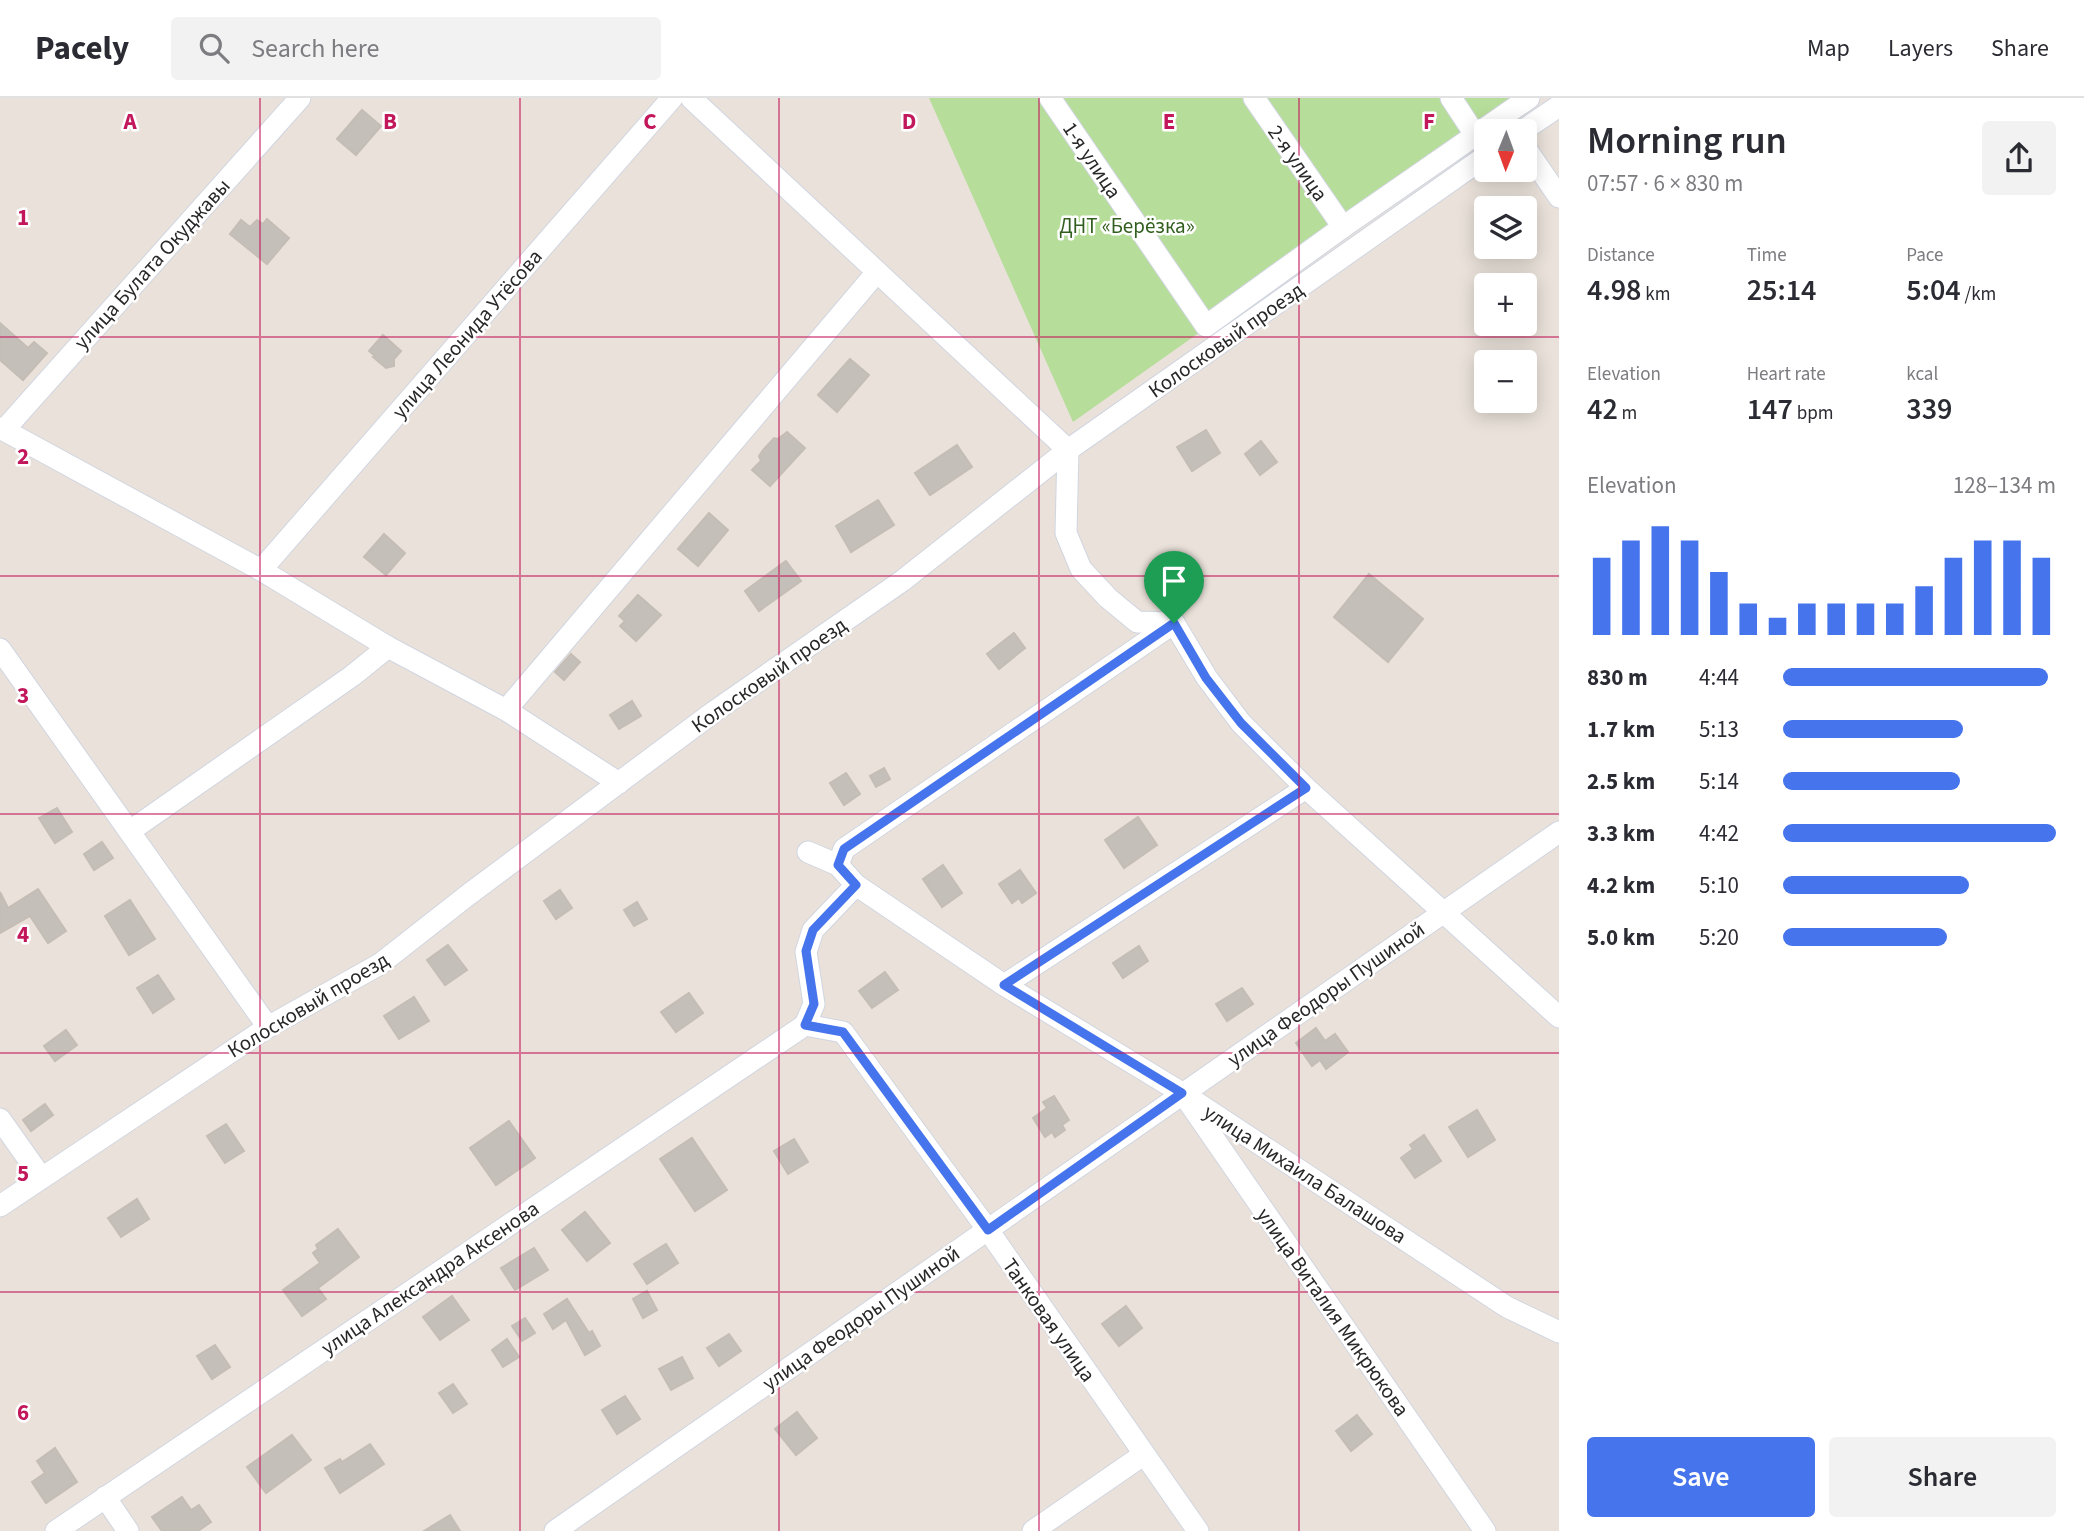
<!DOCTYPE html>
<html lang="en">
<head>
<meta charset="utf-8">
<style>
	:root { --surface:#fff; --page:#f2f2f3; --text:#2b2b33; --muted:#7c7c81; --line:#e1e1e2; --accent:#4574ec }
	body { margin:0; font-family:"Source Sans 3",sans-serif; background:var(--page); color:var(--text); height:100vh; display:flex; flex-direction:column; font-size:26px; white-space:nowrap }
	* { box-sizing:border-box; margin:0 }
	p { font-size:23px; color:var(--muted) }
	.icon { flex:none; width:38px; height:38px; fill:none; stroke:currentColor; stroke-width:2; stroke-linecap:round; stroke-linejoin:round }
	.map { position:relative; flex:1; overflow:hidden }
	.side { display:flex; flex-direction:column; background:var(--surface); width:525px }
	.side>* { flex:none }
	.needle { width:46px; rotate:181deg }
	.buttons { position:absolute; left:1474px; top:21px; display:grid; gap:14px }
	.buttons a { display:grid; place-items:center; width:63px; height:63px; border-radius:7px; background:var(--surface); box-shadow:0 4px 18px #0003; font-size:35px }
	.pin { position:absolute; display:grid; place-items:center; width:60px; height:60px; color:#fff; margin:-72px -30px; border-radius:50% 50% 50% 0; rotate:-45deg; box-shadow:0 0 7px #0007 }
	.pin .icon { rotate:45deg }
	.round { display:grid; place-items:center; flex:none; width:74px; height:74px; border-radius:7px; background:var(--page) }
	.head { display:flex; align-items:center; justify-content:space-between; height:119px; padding:0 28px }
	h1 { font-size:38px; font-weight:600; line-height:52px }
	.stats { display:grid; grid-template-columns:repeat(3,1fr); gap:10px; height:119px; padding:7px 28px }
	.stats div { display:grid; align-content:center }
	.stats b { font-size:30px; font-weight:600 }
	.stats small { font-size:19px; font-weight:400 }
	.stats p { font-size:19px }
	.chart { height:196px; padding:14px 28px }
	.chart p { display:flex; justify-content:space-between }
	.chart svg { width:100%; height:126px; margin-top:7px; stroke:var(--accent); stroke-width:6 }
	.primary-button { display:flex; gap:14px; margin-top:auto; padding:14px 28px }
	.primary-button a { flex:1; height:80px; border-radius:7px; background:var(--accent); color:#fff; font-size:28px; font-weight:600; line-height:80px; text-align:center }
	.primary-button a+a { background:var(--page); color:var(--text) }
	ul { padding:0 28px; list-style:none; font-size:23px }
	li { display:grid; grid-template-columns:112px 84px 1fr; align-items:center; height:52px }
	li i { height:18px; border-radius:9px; background:var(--accent) }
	header { display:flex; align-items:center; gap:42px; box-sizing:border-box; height:98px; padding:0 35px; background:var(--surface); border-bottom:2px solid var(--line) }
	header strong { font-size:33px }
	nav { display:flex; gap:38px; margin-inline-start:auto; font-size:24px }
	.search { width:490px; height:63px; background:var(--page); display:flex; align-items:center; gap:18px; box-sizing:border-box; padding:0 24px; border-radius:7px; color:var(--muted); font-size:26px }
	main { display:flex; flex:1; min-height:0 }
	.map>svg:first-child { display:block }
	.green { fill:#b7dd9a }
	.building { fill:#c5bfba; stroke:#c4bdb5; stroke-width:2 }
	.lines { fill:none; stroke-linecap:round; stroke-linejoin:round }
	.minor-casing { stroke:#d0d5e0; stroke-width:23 }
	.minor { stroke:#fff; stroke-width:21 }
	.route-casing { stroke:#fff; stroke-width:14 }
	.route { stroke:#4574ec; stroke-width:9 }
	.grid { fill:none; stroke:#c2185b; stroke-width:2; stroke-opacity:0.55 }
	.labels { text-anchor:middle; stroke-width:5; stroke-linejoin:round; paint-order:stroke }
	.street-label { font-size:21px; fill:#282828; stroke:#fff }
	.park-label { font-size:21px; fill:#325f1e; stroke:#fff }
	.grid-label { font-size:23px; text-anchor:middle; font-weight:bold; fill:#c2185b; stroke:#fff; stroke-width:5; stroke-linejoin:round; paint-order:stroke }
</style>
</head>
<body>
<header>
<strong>Pacely</strong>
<div class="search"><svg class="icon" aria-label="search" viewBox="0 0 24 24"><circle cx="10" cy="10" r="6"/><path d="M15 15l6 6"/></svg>Search here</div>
<nav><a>Map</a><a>Layers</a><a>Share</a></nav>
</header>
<main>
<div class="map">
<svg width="1559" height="1433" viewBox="0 0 1559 1433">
	<rect width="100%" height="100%" fill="#eae2da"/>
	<polygon class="green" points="929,0 1530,0 1073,324"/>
	<g class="building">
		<polygon points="362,12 381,28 356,57 337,41"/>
		<polygon points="267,121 289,140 267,166 230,136 241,122 250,129 257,122 263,126"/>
		<polygon points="0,225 28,250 34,244 47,255 23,282 0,262"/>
		<polygon points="383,237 401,253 394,261 394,268 386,270 373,259 375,258 369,253"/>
		<polygon points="850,261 869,277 837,314 818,297"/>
		<polygon points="1206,332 1220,355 1192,373 1177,349"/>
		<polygon points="787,334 805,350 770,388 752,372 761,363 759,358 763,352 774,340 778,341"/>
		<polygon points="1261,343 1277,364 1260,377 1245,356"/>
		<polygon points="957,347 972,369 930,397 915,375"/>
		<polygon points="878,402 894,427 851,454 836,428"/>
		<polygon points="709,415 728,432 698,468 678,451"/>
		<polygon points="384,436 405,455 386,477 364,459"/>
		<polygon points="786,463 801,483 759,513 745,493"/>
		<polygon points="1369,476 1423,521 1388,564 1334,519"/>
		<polygon points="638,497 661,517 636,543 620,528 625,523 619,518"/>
		<polygon points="1014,535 1025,550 999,571 987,556"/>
		<polygon points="571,556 580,564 564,582 555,574"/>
		<polygon points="632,603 641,618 619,631 610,617"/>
		<polygon points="884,670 890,681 876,689 870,678"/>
		<polygon points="846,675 860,696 844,707 830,685"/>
		<polygon points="57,710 72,734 55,745 39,720"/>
		<polygon points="1138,719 1157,747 1124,770 1105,742"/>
		<polygon points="102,744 113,760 94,772 84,756"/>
		<polygon points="943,767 962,795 942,809 923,781"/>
		<polygon points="1020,772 1036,795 1022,805 1019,800 1012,805 999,786"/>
		<polygon points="38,791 66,833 48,845 30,818 0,835 0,794 8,810"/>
		<polygon points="560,792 572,810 556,821 544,803"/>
		<polygon points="130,802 155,841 129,857 105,818"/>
		<polygon points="637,804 647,821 634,828 624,812"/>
		<polygon points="448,847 467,872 445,887 427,862"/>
		<polygon points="1139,848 1148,863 1123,880 1113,865"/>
		<polygon points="885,874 898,892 872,910 859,893"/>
		<polygon points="158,877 174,901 153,915 137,890"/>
		<polygon points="1242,890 1253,906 1227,923 1216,906"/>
		<polygon points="689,895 703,915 676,934 661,914"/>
		<polygon points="414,899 429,923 399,941 384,918"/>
		<polygon points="1316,930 1325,943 1335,936 1348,954 1326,971 1320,962 1312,968 1296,945"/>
		<polygon points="66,932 77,947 55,963 44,948"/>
		<polygon points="1054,998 1069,1022 1062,1027 1065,1032 1055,1039 1052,1034 1045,1039 1033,1020 1047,1010 1043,1004"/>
		<polygon points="45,1006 53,1017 31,1033 23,1022"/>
		<polygon points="1477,1012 1495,1042 1468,1059 1449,1029"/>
		<polygon points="509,1023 535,1060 496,1087 470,1050"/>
		<polygon points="226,1026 244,1053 225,1065 207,1038"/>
		<polygon points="1424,1037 1441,1063 1415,1080 1401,1060 1413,1051 1410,1047"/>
		<polygon points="692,1040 727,1092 695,1113 660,1061"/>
		<polygon points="794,1041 808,1064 788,1076 774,1053"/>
		<polygon points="137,1101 149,1121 121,1139 108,1120"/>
		<polygon points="585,1114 610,1145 587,1163 562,1132"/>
		<polygon points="338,1131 359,1159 318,1190 326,1201 302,1218 283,1192 320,1165 313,1155 318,1151 316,1147"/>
		<polygon points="666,1146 678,1165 647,1186 634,1166"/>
		<polygon points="534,1150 548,1172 515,1192 501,1170"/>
		<polygon points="647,1193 657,1212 643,1220 633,1201"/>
		<polygon points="452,1198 469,1222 440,1242 423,1219"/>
		<polygon points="567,1201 589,1235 592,1233 600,1248 585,1257 566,1222 553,1231 544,1216"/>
		<polygon points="1126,1208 1142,1230 1119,1248 1102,1226"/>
		<polygon points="525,1220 535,1235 522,1243 512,1228"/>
		<polygon points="729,1236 741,1253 719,1268 707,1250"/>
		<polygon points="507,1241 519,1259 503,1269 492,1252"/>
		<polygon points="215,1247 230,1269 212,1281 197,1258"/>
		<polygon points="682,1259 693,1280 671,1292 659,1271"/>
		<polygon points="453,1286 467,1306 453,1315 439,1295"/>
		<polygon points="625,1298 640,1321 617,1336 602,1312"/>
		<polygon points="797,1314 817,1340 796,1357 775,1331"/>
		<polygon points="1357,1317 1372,1336 1351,1353 1336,1333"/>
		<polygon points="292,1337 311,1362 266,1395 247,1369"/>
		<polygon points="370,1346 384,1366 340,1395 325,1370 340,1361 342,1364"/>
		<polygon points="55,1350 77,1384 46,1405 32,1384 45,1375 37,1363"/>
		<polygon points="182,1399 191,1412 199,1407 211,1424 198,1433 162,1433 152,1419"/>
		<polygon points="450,1417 460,1433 424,1433"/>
	</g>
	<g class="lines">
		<defs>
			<g id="minor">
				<polyline points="691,0 1068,352"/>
				<polyline points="1050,0 1206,228 1343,129 1529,0"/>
				<polyline points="1254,0 1343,129"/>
				<polyline points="1451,0 1476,38"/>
				<polyline points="1522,33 1559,8"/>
				<polyline points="1524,48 1559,99"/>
				<polyline points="0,330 261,472 388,549 506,612 619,685"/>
				<polyline points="4,332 300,0"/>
				<polyline points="1068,352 1066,435 1081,471 1108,500 1137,524 1174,525"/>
				<polyline points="261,472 672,0"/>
				<polyline points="1174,525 1207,580 1241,625 1306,690 1559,919"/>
				<polyline points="0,551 268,929"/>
				<polyline points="506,612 877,174"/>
				<polyline points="130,733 352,578 388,549"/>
				<polyline points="808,754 838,767 856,787 1004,887 1182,995 1507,1209 1559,1234"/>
				<polyline points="838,767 844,751 1174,525"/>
				<polyline points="856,787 813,832 806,854 814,906 805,927 843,934 988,1132 1198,1433"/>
				<polyline points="1004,887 1306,690"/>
				<polyline points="1188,1003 1485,1433"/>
				<polyline points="0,1021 41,1079"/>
				<polyline points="0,1108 268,929 380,866 468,797 715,613 902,483 1068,352 1486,58"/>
				<polyline points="105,1399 128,1433"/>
				<polyline points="56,1433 805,927"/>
				<polyline points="555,1433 1559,734"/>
				<polyline points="1033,1433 1143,1357"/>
			</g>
		</defs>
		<use href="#minor" class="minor-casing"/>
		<use href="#minor" class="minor"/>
	</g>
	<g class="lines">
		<defs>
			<polygon id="route" points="1174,525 1206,580 1241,625 1306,690 1004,887 1182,995 988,1132 843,934 805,927 814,906 806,853 813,832 856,787 838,767 844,751"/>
		</defs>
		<use href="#route" class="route-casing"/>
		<use href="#route" class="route"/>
	</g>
	<path class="grid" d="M260,0V1433M520,0V1433M779,0V1433M1039,0V1433M1299,0V1433M0,239H1559M0,478H1559M0,716H1559M0,955H1559M0,1194H1559"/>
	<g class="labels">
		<g class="street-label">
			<text transform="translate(1092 62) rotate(56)" y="7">1-я улица</text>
			<text transform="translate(1298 65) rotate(55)" y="7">2-я улица</text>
			<text transform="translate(152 166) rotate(-48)" y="7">улица Булата Окуджавы</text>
			<text transform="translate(467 236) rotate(-49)" y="7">улица Леонида Утёсова</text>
			<text transform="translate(1226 242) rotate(-35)" y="7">Колосковый проезд</text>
			<text transform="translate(769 577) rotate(-35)" y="7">Колосковый проезд</text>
			<text transform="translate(1326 896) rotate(-35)" y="7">улица Феодоры Пушиной</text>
			<text transform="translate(308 907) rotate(-31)" y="7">Колосковый проезд</text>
			<text transform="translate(1305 1076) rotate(33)" y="7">улица Михаила Балашова</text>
			<text transform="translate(430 1180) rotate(-34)" y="7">улица Александра Аксенова</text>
			<text transform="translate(1333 1214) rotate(55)" y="7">улица Виталия Микрюкова</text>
			<text transform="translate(861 1220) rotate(-35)" y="7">улица Феодоры Пушиной</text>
			<text transform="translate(1049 1222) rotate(55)" y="7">Танковая улица</text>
		</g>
		<g class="park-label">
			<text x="1127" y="135">ДНТ «Берёзка»</text>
		</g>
	</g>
	<g class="grid-label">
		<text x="130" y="31">A</text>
		<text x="390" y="31">B</text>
		<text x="650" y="31">C</text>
		<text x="909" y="31">D</text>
		<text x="1169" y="31">E</text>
		<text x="1429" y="31">F</text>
		<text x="23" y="127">1</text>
		<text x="23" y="366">2</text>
		<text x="23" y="605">3</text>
		<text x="23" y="844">4</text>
		<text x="23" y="1083">5</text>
		<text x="23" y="1322">6</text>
	</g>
</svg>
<div class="buttons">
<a><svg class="needle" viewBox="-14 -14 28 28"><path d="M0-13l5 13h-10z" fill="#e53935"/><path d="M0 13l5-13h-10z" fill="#7c7c81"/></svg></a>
<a><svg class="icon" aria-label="layers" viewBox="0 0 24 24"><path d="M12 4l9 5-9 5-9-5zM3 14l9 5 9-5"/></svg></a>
<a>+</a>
<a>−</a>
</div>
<div class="pin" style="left:1174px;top:525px;background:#1e9e55"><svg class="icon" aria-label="arrive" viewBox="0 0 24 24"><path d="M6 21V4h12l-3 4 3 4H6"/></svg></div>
</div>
<section class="side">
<div class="head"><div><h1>Morning run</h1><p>07:57 · 6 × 830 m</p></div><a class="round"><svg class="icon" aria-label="share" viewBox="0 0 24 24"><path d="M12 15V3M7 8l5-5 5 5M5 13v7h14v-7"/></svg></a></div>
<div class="stats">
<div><p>Distance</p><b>4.98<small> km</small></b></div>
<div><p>Time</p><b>25:14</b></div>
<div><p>Pace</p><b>5:04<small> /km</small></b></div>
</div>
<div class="stats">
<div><p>Elevation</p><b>42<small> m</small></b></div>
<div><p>Heart rate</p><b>147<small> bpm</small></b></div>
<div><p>kcal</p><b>339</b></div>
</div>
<div class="chart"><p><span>Elevation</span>128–134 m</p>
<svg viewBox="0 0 160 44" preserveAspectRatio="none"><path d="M5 44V17M15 44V11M25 44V6M35 44V11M45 44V22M55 44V33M65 44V38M75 44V33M85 44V33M95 44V33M105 44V33M115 44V27M125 44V17M135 44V11M145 44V11M155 44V17"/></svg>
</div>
<ul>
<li><b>830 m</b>4:44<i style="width:97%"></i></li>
<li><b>1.7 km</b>5:13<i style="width:66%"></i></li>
<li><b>2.5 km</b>5:14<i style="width:65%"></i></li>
<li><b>3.3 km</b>4:42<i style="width:100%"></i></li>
<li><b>4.2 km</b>5:10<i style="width:68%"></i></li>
<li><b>5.0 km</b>5:20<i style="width:60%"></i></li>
</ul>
<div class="primary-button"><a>Save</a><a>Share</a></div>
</section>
</main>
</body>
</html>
